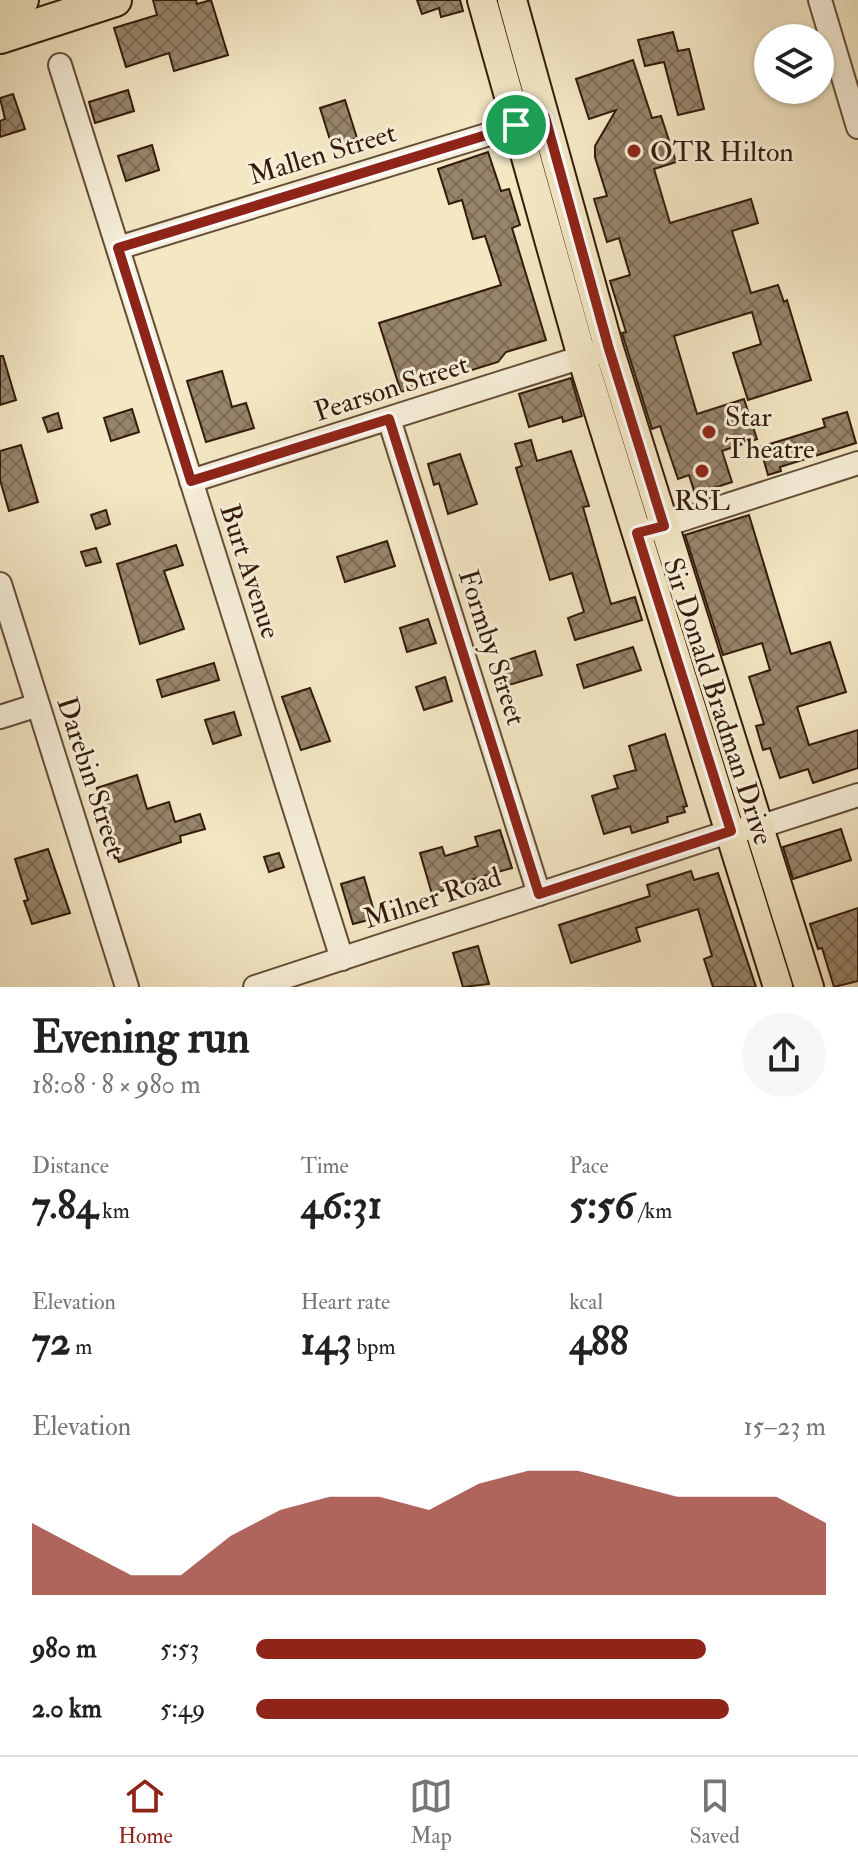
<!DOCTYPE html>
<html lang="en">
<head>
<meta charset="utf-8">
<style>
	:root { --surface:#fff; --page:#f6f6f6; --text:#222; --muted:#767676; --line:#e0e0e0; --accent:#8f2418 }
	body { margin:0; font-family:"IM FELL Double Pica",serif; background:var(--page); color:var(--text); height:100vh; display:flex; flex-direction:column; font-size:30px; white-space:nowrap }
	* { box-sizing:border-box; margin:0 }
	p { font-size:26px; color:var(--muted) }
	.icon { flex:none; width:44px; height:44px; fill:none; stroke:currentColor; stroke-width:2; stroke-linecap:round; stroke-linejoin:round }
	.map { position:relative; height:987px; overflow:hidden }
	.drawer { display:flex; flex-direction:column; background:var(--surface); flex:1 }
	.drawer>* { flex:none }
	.buttons { position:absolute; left:754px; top:24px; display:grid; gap:16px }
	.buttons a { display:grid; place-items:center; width:80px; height:80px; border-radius:50%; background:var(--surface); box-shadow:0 2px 6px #0004; font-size:40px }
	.pin { position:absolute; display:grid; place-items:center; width:68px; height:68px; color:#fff; margin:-34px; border:4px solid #fff; border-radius:50%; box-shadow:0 2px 8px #0007 }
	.round { display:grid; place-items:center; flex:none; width:84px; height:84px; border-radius:42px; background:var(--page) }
	.summary { display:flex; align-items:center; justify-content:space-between; height:136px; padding:0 32px }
	h1 { font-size:44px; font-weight:800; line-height:60px }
	.metrics { display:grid; grid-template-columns:repeat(3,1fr); gap:12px; height:136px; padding:8px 32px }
	.metrics div { display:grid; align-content:center }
	.metrics b { font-size:40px; font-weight:800 }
	.metrics small { font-size:22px; font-weight:400 }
	.metrics p { font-size:22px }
	.chart { height:224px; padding:16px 32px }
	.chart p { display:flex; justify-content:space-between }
	.chart svg { width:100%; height:144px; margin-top:8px; fill:var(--accent); opacity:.7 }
	ul { padding:0 32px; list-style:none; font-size:26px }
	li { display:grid; grid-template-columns:128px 96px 1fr; align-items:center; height:60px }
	li i { height:20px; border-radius:10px; background:var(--accent) }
	.menu { display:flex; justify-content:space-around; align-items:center; height:112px; border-top:2px solid var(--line); background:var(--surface); font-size:22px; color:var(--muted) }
	.menu a { display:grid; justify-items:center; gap:4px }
	.menu .active { color:var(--accent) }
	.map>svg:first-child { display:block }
	.building { fill:url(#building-cross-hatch); stroke:#341a0a; stroke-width:2 }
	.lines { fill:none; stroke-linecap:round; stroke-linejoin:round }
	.minor-casing { stroke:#644d38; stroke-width:26 }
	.major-casing { stroke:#341a0a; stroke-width:32 }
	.highway-casing { stroke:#341a0a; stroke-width:36 }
	.minor { stroke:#f7efd9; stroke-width:22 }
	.major { stroke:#f3e7c4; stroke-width:28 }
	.highway { stroke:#f3e7c4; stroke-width:32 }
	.route-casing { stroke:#fff; stroke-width:16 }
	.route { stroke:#8f2418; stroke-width:10 }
	.poi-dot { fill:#8f2418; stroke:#f7efd9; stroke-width:3 }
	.labels { text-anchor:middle; stroke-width:6; stroke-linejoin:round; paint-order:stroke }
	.poi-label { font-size:28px; fill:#341a0a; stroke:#f7efd9; text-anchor:start }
	.street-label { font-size:28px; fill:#341a0a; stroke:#f7efd9 }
</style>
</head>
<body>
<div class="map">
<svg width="858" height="987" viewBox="0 0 858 987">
	<defs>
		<pattern id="building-cross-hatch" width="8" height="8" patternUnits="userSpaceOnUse" patternTransform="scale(2)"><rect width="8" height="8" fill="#97856b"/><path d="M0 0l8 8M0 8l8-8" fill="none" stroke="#7c6c56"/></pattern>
	</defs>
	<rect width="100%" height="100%" fill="#f3e7c4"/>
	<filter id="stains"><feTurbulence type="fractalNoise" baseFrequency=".0025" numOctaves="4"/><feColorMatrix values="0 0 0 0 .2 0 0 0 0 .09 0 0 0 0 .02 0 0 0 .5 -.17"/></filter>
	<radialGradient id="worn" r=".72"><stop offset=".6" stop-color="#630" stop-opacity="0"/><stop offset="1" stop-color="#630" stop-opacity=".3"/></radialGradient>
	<g class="building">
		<polygon points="153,0 196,0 197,4 211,0 228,55 174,71 169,53 126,67 114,28 157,15"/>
		<polygon points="417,0 460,0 463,11 441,17 439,8 422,14"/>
		<polygon points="673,32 678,51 689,49 704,109 678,115 664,62 645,66 638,40"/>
		<polygon points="633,60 652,118 661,116 676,162 654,169 670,223 751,199 758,223 732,231 751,293 778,285 784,302 787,300 811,380 748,400 733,353 761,344 752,312 674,336 697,414 744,399 757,439 722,451 732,482 695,494 689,475 678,479 660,426 652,429 622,333 626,332 610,281 630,275 619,238 607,242 594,199 607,196 595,157 595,146 616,110 589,119 576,79"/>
		<polygon points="128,90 134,111 95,123 89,102"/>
		<polygon points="13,94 25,129 0,137 0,121 5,119 0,98"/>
		<polygon points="345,100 357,138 332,146 320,108"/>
		<polygon points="152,145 159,170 126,181 118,156"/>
		<polygon points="488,152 501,191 509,189 520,225 512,228 546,340 506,352 498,362 401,392 379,323 501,285 485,236 473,239 462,200 449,204 438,169"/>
		<polygon points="0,356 3,356 16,400 0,405"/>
		<polygon points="222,371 232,407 246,403 254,428 206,442 187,381"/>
		<polygon points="571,378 582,416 563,422 562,417 529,427 519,394"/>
		<polygon points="132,409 139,432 111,441 104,418"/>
		<polygon points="847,412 856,443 780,467 781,471 768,475 760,447 825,427 823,419"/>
		<polygon points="58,413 62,428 48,432 43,418"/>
		<polygon points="531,440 537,461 571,451 589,506 583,507 611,604 635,597 642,620 575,640 568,618 584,612 572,573 550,580 516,468 522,466 515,444"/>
		<polygon points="21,445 38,502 9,511 0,480 0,451"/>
		<polygon points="460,454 477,504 448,514 439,483 434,485 428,464"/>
		<polygon points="106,510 110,524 96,529 91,515"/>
		<polygon points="749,515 791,654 830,642 846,692 797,707 809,745 858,730 858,768 813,783 808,769 780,778 770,748 763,750 756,726 764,724 749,677 770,670 762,643 723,655 685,535"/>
		<polygon points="387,541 395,566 345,582 337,557"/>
		<polygon points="176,545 183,565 164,571 184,629 140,644 117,564"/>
		<polygon points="96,548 101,562 86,566 81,552"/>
		<polygon points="428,619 436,643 407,652 400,628"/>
		<polygon points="633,647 641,670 584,688 577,665"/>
		<polygon points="535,651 542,675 502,687 495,664"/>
		<polygon points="214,663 219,680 162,697 157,680"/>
		<polygon points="445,677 452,701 424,710 416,687"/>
		<polygon points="310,688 330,741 301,750 282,697"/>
		<polygon points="234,712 241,735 213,744 205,720"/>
		<polygon points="665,734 687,806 683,807 685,812 667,817 668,822 632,833 630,826 604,834 592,796 618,788 614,776 636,770 629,746"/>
		<polygon points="137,775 147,809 169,802 175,822 200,814 205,829 180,836 181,842 119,862 117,857 115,858 103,823 107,821 97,788"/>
		<polygon points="841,829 851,860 793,879 783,847"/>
		<polygon points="500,830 512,868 453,885 454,887 432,894 420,853 442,847 445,856 478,846 475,837"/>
		<polygon points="48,849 70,913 32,924 24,901 28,900 15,859"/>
		<polygon points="279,853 284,867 269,872 264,857"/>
		<polygon points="691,871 694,880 718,873 756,987 713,987 704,959 712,956 698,909 636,928 640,941 571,963 559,925 650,896 647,885"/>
		<polygon points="364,877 376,918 353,924 341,884"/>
		<polygon points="858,908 858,981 834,987 822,948 818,949 810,924"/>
		<polygon points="478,946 489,984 463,987 453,953"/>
	</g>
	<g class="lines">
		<defs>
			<g id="minor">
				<polyline points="820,0 858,127"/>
				<polyline points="60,65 342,959"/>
				<polyline points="118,248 545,117"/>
				<polyline points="389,419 539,894"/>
				<polyline points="191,481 598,352"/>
				<polyline points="650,530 858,463"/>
				<polyline points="0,584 127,987"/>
				<polyline points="0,717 38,705"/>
				<polyline points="255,987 731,831 759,827 858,795"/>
			</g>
			<g id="major">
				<polyline points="482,0 582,357 778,987"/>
				<polyline points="512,0 609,349 809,987"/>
			</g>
			<g id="highway">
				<polyline points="0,8 22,0"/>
				<polyline points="0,37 115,0"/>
			</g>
		</defs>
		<use href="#minor" class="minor-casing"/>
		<use href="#major" class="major-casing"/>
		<use href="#highway" class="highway-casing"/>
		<use href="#minor" class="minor"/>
		<use href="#major" class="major"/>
		<use href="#highway" class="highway"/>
	</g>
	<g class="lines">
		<defs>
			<polygon id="route" points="545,117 609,349 664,526 637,533 731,831 539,894 389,419 191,481 118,248"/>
		</defs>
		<use href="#route" class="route-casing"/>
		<use href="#route" class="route"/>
	</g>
	<g class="poi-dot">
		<circle cx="634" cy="151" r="8"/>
		<circle cx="709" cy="432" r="8"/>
		<circle cx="702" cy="471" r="8"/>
	</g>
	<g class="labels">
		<g class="poi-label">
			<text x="650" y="161">OTR Hilton</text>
			<text x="725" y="426">Star<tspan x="725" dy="32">Theatre</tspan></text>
			<text x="702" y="510" text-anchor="middle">RSL</text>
		</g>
		<g class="street-label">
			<text transform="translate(322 153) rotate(-17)" y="10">Mallen Street</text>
			<text transform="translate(391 387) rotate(-18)" y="10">Pearson Street</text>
			<text transform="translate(251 571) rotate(72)" y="10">Burt Avenue</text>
			<text transform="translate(493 647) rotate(72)" y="10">Formby Street</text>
			<text transform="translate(719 701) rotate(72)" y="10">Sir Donald Bradman Drive</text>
			<text transform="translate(92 776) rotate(72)" y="10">Darebin Street</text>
			<text transform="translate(432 897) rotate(-18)" y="10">Milner Road</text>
		</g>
	</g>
	<rect width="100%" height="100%" filter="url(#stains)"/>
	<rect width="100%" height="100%" fill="url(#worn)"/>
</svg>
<div class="buttons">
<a><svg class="icon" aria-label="layers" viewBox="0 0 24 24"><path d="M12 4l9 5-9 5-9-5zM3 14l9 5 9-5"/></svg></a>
</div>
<div class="pin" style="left:516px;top:125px;background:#1e9e55"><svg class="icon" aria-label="arrive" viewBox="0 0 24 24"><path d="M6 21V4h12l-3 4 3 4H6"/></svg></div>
</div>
<section class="drawer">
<div class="summary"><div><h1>Evening run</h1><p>18:08 · 8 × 980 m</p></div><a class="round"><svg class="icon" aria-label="share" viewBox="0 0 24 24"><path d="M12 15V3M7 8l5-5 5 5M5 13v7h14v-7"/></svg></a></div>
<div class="metrics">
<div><p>Distance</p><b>7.84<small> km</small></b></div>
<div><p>Time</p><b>46:31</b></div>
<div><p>Pace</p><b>5:56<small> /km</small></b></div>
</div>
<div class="metrics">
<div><p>Elevation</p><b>72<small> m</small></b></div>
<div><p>Heart rate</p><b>143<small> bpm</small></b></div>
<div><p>kcal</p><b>488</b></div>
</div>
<div class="chart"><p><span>Elevation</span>15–23 m</p>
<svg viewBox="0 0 160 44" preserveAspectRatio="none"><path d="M0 44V22L10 30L20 38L30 38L40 26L50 18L60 14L70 14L80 18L90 10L100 6L110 6L120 10L130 14L140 14L150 14L160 22V44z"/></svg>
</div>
<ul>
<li><b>980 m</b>5:53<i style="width:79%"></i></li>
<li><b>2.0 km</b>5:49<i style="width:83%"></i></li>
</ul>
</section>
<nav class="menu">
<a class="active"><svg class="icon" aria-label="home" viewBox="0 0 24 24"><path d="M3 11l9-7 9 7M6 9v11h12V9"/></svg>Home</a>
<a><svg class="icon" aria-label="map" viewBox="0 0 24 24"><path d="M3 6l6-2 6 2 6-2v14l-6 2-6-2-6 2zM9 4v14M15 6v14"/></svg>Map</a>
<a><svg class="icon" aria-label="saved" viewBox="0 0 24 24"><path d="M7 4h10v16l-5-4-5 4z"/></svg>Saved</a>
</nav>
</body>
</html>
